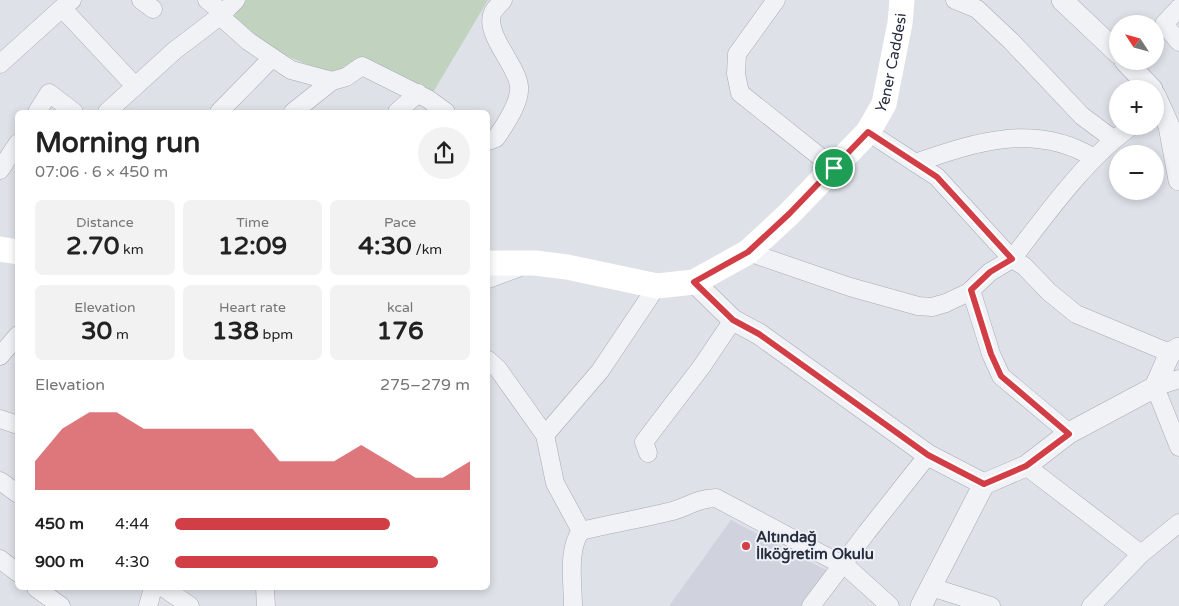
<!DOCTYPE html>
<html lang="en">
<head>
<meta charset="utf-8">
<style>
	:root { --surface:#fff; --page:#f2f2f2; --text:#222; --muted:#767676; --accent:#d13e46 }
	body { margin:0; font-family:"Varela Round",sans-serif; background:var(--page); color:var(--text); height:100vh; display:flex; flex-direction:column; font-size:19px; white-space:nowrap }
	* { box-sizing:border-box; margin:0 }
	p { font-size:16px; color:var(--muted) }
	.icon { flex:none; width:28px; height:28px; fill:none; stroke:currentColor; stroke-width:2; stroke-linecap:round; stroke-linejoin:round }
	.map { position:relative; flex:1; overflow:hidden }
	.drawer { position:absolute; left:15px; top:110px; width:475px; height:480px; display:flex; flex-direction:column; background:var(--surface); border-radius:8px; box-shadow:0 2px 8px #0003 }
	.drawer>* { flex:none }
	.needle { width:32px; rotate:306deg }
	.controls { position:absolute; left:1109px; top:15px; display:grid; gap:10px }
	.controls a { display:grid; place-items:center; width:55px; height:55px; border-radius:50%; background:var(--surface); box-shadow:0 2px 8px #0003; font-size:25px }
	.pin { position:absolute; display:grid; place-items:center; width:42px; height:42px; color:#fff; margin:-21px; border:2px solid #fff; border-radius:50%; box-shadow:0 1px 5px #0007 }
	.round { display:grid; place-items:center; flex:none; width:52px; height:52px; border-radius:26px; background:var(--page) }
	.summary { display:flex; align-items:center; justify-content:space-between; height:85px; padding:0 20px }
	h1 { font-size:28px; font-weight:800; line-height:38px }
	.metrics { display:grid; grid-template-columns:repeat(3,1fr); gap:8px; height:85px; padding:5px 20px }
	.metrics div { display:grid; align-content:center; border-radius:8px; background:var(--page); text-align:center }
	.metrics b { font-size:25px; font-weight:800 }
	.metrics small { font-size:14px; font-weight:400 }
	.metrics p { font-size:14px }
	.chart { height:140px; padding:10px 20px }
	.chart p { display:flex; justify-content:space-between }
	.chart svg { width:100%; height:90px; margin-top:5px; fill:var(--accent); opacity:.7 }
	ul { padding:0 20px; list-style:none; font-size:16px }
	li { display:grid; grid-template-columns:80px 60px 1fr; align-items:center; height:38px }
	li i { height:12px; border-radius:6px; background:var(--accent) }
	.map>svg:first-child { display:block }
	.built { fill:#d0d3dd }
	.green { fill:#c1d2be }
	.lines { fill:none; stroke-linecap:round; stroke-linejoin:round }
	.minor-casing { stroke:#a7abb5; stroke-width:19 }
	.tertiary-casing { stroke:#a7abb5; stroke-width:22 }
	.minor { stroke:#f0f2f6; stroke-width:18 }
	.tertiary { stroke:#f0f2f6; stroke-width:21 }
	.secondary { stroke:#fff; stroke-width:25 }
	.route-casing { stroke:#fff; stroke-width:10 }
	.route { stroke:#d13e46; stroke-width:6 }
	.poi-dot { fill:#d13e46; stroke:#edf0f5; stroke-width:2 }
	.labels { text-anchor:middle; stroke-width:4; stroke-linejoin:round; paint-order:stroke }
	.street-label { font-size:15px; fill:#272d3f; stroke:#edf0f5 }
	.poi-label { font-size:15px; font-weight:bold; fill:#272d3f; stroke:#edf0f5; text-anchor:start }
</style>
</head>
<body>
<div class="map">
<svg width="1179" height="606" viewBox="0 0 1179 606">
	<rect width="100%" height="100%" fill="#dee1e8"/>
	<polygon class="built" points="731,520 828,571 803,606 669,606"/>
	<polygon class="green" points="246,0 488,0 429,99 364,60 332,75 280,53 233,18"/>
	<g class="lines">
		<defs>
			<g id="minor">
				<polyline points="72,0 62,8 135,86"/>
				<polyline points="141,0 153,9"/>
				<polyline points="207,0 223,13"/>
				<polyline points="236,0 220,16 248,41 291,70 332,81 346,77 362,66 428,99 446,112"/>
				<polyline points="776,0 737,54 736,74 740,93 834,168"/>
				<polyline points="955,0 977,9 1011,41 1082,116 1113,139"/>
				<polyline points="1179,8 1164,24 1179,42"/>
				<polyline points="0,64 62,8"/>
				<polyline points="37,112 49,93 74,112"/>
				<polyline points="107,112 174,51 220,16"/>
				<polyline points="219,112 272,58"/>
				<polyline points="293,112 332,81"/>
				<polyline points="397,112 418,93"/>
				<path d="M868,132L937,177L1012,259C1046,215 1087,157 1132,126"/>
				<path d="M488,141L496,138C505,125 521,102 519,86C517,65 483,33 493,12C495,8 500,4 503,0"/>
				<path d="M915,163C975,142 1036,122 1094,158"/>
				<polyline points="0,170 18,143"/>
				<polyline points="748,252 850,287 918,306 932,307 946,303 969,292 990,272 1012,259 1024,266 1049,292 1076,314 1170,353"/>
				<polyline points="488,279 518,268"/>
				<polyline points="971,290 991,354 1001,376 1069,433"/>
				<polyline points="0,356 18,335"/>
				<path d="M488,360L498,369L545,435L555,483L581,531C567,549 573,584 573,606"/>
				<polyline points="1179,379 1155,387 1179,447"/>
				<polyline points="0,419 18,425"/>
				<polyline points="545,435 600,371 657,286"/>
				<polyline points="648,453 644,442 702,366 733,320"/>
				<polyline points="1026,466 1141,554"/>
				<polyline points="0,481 18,494"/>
				<path d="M581,531C610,524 639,519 668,512C688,508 693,499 716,498L848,568L890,606"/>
				<polyline points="0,559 18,573"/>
				<polyline points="931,587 991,606"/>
				<polyline points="36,588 61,606"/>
				<polyline points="164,588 190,606"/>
				<polyline points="265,588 266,606"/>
				<polyline points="148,606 153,588"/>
				<polyline points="811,606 867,532 928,455"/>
				<polyline points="1091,606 1141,554 1179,523"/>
			</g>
			<g id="tertiary">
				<polyline points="1062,0 1118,53"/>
				<polyline points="1125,61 1152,89"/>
				<polyline points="1155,95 1169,126 1179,180"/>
				<polyline points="694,282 733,320 759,334 928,455 984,484"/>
				<polyline points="984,484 1026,466 1069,433 1155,387 1170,353 1179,348"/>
				<polyline points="921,606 984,484"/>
			</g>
		</defs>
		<use href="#minor" class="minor-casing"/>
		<use href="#tertiary" class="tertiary-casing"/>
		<use href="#minor" class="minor"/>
		<use href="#tertiary" class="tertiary"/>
		<g class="secondary">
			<polyline points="0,249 18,252"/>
			<path id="s1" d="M488,263H535L567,267L657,286L694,282L748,252L789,214L868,132L884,104L900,23L902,0"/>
		</g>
	</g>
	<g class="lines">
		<defs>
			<polygon id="route" points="868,132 937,177 1012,259 990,272 971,290 991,354 1001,376 1069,434 1026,466 984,484 928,455 759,334 733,320 694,282 748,252 789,214"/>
		</defs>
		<use href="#route" class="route-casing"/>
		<use href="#route" class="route"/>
	</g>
	<circle class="poi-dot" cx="746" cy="546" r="5"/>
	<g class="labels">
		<g class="street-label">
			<text dy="5" stroke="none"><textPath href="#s1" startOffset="514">Yener Caddesi</textPath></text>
		</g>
		<g class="poi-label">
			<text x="756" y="542">Altındağ<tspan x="756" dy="17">İlköğretim Okulu</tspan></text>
		</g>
	</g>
</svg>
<div class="controls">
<a><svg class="needle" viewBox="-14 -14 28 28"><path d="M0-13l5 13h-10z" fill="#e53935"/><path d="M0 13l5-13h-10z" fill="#767676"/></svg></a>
<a>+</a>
<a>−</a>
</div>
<div class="pin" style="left:834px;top:168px;background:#1e9e55"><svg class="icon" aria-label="arrive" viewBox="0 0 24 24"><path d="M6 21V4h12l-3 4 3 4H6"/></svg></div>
<section class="drawer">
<div class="summary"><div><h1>Morning run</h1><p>07:06 · 6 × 450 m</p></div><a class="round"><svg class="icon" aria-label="share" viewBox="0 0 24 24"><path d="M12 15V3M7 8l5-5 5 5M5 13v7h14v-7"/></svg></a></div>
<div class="metrics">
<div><p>Distance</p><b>2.70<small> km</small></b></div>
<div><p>Time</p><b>12:09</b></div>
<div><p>Pace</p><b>4:30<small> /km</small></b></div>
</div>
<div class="metrics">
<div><p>Elevation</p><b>30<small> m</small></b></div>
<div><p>Heart rate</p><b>138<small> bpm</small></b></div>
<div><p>kcal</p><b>176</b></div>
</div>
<div class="chart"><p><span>Elevation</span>275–279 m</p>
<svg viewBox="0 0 160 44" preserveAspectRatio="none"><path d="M0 44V30L10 14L20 6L30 6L40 14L50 14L60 14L70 14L80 14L90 30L100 30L110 30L120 22L130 30L140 38L150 38L160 30V44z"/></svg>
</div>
<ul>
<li><b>450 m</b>4:44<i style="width:73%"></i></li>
<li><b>900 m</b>4:30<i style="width:89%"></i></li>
</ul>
</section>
</div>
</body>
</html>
